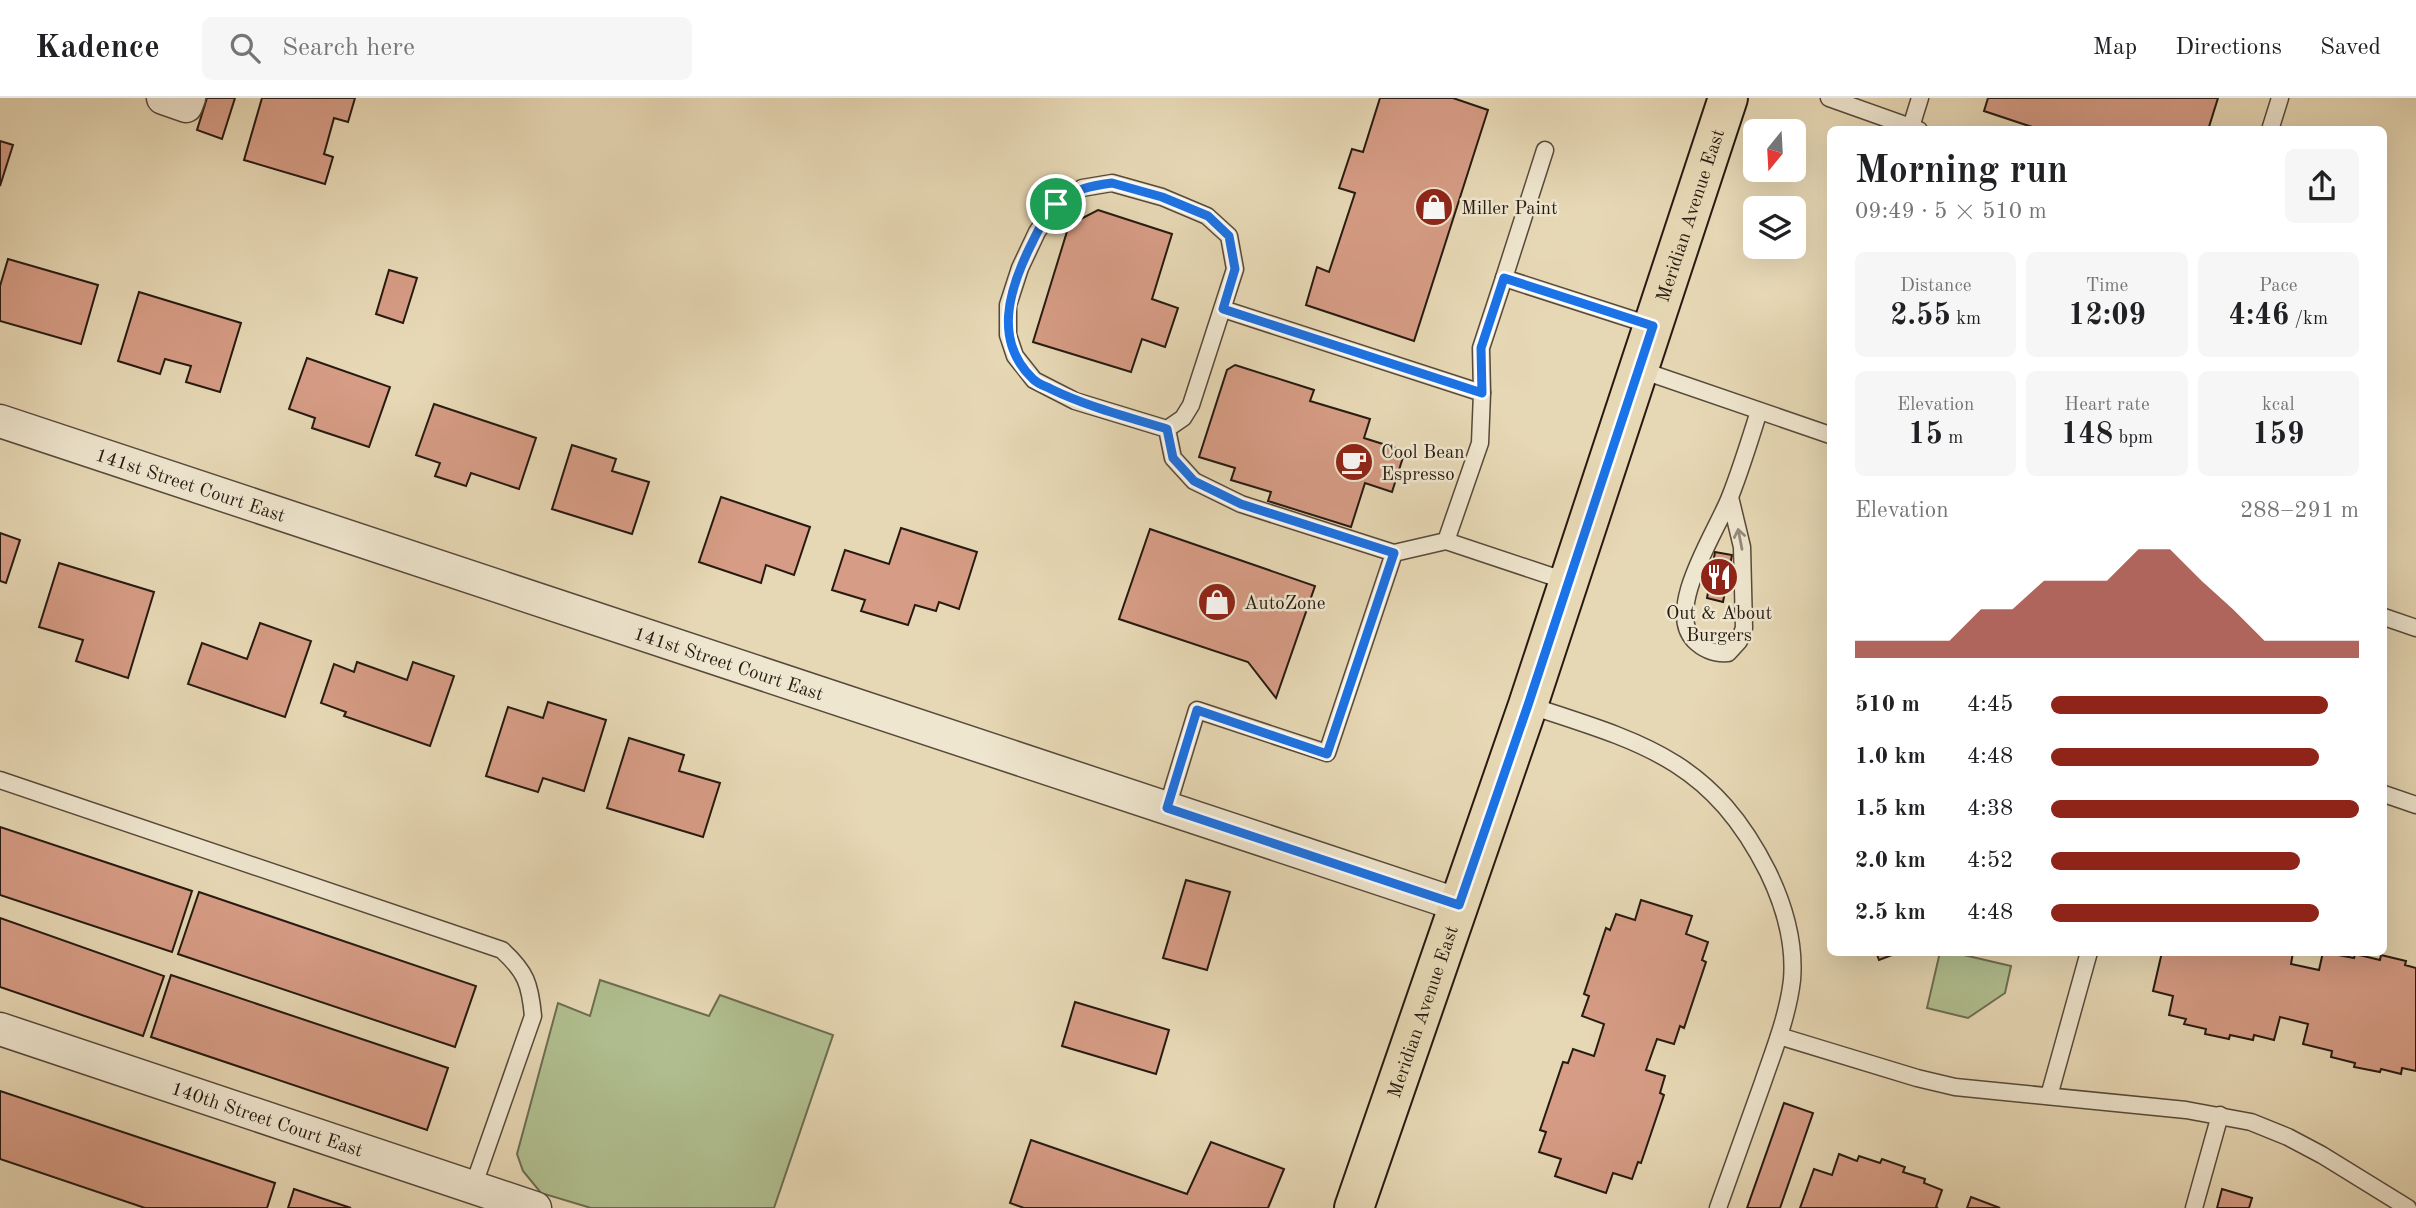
<!DOCTYPE html>
<html lang="en">
<head>
<meta charset="utf-8">
<style>
	:root { --surface:#fff; --page:#f6f6f6; --text:#202124; --muted:#757577; --line:#e0e0e0; --accent:#8f2418 }
	body { margin:0; font-family:"Old Standard TT",serif; background:var(--page); color:var(--text); height:100vh; display:flex; flex-direction:column; font-size:26px; white-space:nowrap }
	* { box-sizing:border-box; margin:0 }
	p { font-size:23px; color:var(--muted) }
	.icon { flex:none; width:38px; height:38px; fill:none; stroke:currentColor; stroke-width:2; stroke-linecap:round; stroke-linejoin:round }
	.map { position:relative; flex:1; overflow:hidden }
	.sheet { position:absolute; left:1827px; top:28px; width:560px; height:830px; display:flex; flex-direction:column; background:var(--surface); border-radius:10px; box-shadow:0 7px 28px #0002 }
	.sheet>* { flex:none }
	.needle { width:46px; rotate:198deg }
	.buttons { position:absolute; left:1743px; top:21px; display:grid; gap:14px }
	.buttons a { display:grid; place-items:center; width:63px; height:63px; border-radius:10px; background:var(--surface); box-shadow:0 7px 28px #0002; font-size:35px }
	.pin { position:absolute; display:grid; place-items:center; width:60px; height:60px; color:#fff; margin:-30px; border:4px solid #fff; border-radius:50%; box-shadow:0 2px 7px #0007 }
	.round { display:grid; place-items:center; flex:none; width:74px; height:74px; border-radius:10px; background:var(--page) }
	.summary { display:flex; align-items:center; justify-content:space-between; height:119px; padding:0 28px }
	h1 { font-size:38px; font-weight:600; line-height:52px }
	.figures { display:grid; grid-template-columns:repeat(3,1fr); gap:10px; height:119px; padding:7px 28px }
	.figures div { display:grid; align-content:center; border-radius:10px; background:var(--page); text-align:center }
	.figures b { font-size:30px; font-weight:600 }
	.figures small { font-size:19px; font-weight:400 }
	.figures p { font-size:19px }
	.chart { height:196px; padding:14px 28px }
	.chart p { display:flex; justify-content:space-between }
	.chart svg { width:100%; height:126px; margin-top:7px; fill:var(--accent); opacity:.7 }
	ul { padding:0 28px; list-style:none; font-size:23px }
	li { display:grid; grid-template-columns:112px 84px 1fr; align-items:center; height:52px }
	li i { height:18px; border-radius:9px; background:var(--accent) }
	header { display:flex; align-items:center; gap:42px; box-sizing:border-box; height:98px; padding:0 35px; background:var(--surface); border-bottom:2px solid var(--line) }
	header strong { font-size:33px }
	nav { display:flex; gap:38px; margin-inline-start:auto; font-size:24px }
	.search { width:490px; height:63px; background:var(--page); display:flex; align-items:center; gap:18px; box-sizing:border-box; padding:0 24px; border-radius:10px; color:var(--muted); font-size:26px }
	.map>svg:first-child { display:block }
	.green { fill:#b1c091; stroke:#6c6d51; stroke-width:2 }
	.building { fill:#d69c85; stroke:#261a11; stroke-width:2 }
	.lines { fill:none; stroke-linecap:round; stroke-linejoin:round }
	.service-casing { stroke:#564a3a; stroke-width:19 }
	.minor-casing { stroke:#564a3a; stroke-width:35 }
	.primary-casing { stroke:#261a11; stroke-width:42 }
	.service { stroke:#efe6cf; stroke-width:16 }
	.minor { stroke:#efe6cf; stroke-width:32 }
	.primary { stroke:#e7d8b5; stroke-width:38 }
	.oneway { stroke:#958a7a }
	.route-casing { stroke:#fff; stroke-width:14 }
	.route { stroke:#1a73e8; stroke-width:9 }
	.labels { text-anchor:middle; stroke-width:5; stroke-linejoin:round; paint-order:stroke }
	.poi-label { font-size:19px; fill:#261a11; stroke:#efe6cf; text-anchor:start }
	.street-label { font-size:19px; fill:#261a11; stroke:#efe6cf }
</style>
</head>
<body>
<header>
<strong>Kadence</strong>
<div class="search"><svg class="icon" aria-label="search" viewBox="0 0 24 24"><circle cx="10" cy="10" r="6"/><path d="M15 15l6 6"/></svg>Search here</div>
<nav><a>Map</a><a>Directions</a><a>Saved</a></nav>
</header>
<div class="map">
<svg width="2416" height="1110" viewBox="0 0 2416 1110">
	<rect width="100%" height="100%" fill="#e7d8b5"/>
	<filter id="stains"><feTurbulence type="fractalNoise" baseFrequency=".00286" numOctaves="4"/><feColorMatrix values="0 0 0 0 .2 0 0 0 0 .09 0 0 0 0 .02 0 0 0 .5 -.17"/></filter>
	<radialGradient id="worn" r=".72"><stop offset=".6" stop-color="#630" stop-opacity="0"/><stop offset="1" stop-color="#630" stop-opacity=".3"/></radialGradient>
	<g class="green">
		<polygon points="1940,854 1951,854 2011,868 2005,895 1968,920 1927,910"/>
		<polygon points="600,882 709,918 720,897 833,937 774,1110 591,1110 541,1095 523,1073 517,1056 558,905 590,918"/>
	</g>
	<g class="building">
		<polygon points="207,0 235,0 222,41 197,32"/>
		<polygon points="262,0 355,0 348,24 334,20 324,56 333,59 325,86 244,62"/>
		<polygon points="1380,0 1453,0 1488,12 1414,243 1306,207 1317,169 1329,174 1355,95 1339,90 1352,51 1363,54"/>
		<polygon points="1988,0 2218,0 2208,32 2041,32 1984,13"/>
		<polygon points="0,43 13,47 0,88"/>
		<polygon points="1098,112 1172,136 1152,201 1178,210 1165,249 1142,241 1131,274 1033,244 1069,127"/>
		<polygon points="8,161 98,187 81,246 0,223 0,188"/>
		<polygon points="389,172 417,180 403,225 376,216"/>
		<polygon points="139,194 241,225 220,294 186,284 191,268 165,261 160,276 118,263"/>
		<polygon points="307,260 390,289 369,349 312,330 315,320 289,311"/>
		<polygon points="1235,267 1314,292 1310,303 1370,321 1364,340 1405,353 1392,394 1365,385 1351,429 1268,403 1271,394 1231,382 1235,370 1199,359 1227,272"/>
		<polygon points="434,306 536,340 519,391 471,375 466,388 435,378 440,365 416,357"/>
		<polygon points="572,347 616,361 612,373 649,384 632,436 552,411"/>
		<polygon points="721,399 810,429 794,477 766,467 761,485 699,464"/>
		<polygon points="901,430 977,454 959,511 939,504 936,513 915,507 908,527 861,513 865,502 832,492 845,452 889,466"/>
		<polygon points="1150,431 1315,488 1276,600 1248,564 1119,521"/>
		<polygon points="0,435 20,442 6,485 0,483"/>
		<polygon points="1715,454 1732,457 1723,504 1707,500"/>
		<polygon points="59,465 154,494 128,580 76,563 83,542 39,529"/>
		<polygon points="260,525 311,543 285,619 188,586 202,545 247,561"/>
		<polygon points="357,564 407,582 413,564 454,578 430,648 344,618 346,614 321,605 334,566 354,574"/>
		<polygon points="548,604 606,622 584,693 543,680 538,694 486,678 508,609 543,620"/>
		<polygon points="629,640 684,657 679,673 720,685 703,739 607,710"/>
		<polygon points="0,729 192,793 172,854 0,797"/>
		<polygon points="1186,782 1230,794 1207,872 1163,860"/>
		<polygon points="199,794 476,888 455,949 178,856"/>
		<polygon points="1641,802 1692,818 1686,836 1708,844 1702,862 1706,864 1684,930 1680,928 1674,946 1657,941 1646,972 1665,978 1660,995 1664,997 1641,1065 1638,1064 1632,1081 1613,1075 1606,1095 1555,1078 1561,1061 1539,1054 1546,1034 1540,1032 1563,964 1568,965 1573,951 1594,958 1604,926 1582,918 1589,898 1584,896 1606,830 1610,832 1616,816 1635,822"/>
		<polygon points="0,820 164,878 143,938 0,889"/>
		<polygon points="1876,854 1900,854 1879,862"/>
		<polygon points="2162,854 2293,854 2291,866 2319,872 2323,854 2354,860 2355,856 2380,862 2381,857 2406,863 2405,867 2416,870 2416,973 2402,970 2401,976 2381,971 2380,974 2354,969 2355,965 2331,959 2332,953 2303,946 2308,926 2280,919 2274,942 2254,937 2253,942 2230,937 2229,941 2205,936 2206,931 2184,926 2186,921 2169,917 2173,898 2153,893"/>
		<polygon points="171,877 448,970 427,1032 151,939"/>
		<polygon points="1075,904 1169,932 1156,976 1062,948"/>
		<polygon points="0,993 275,1085 267,1110 145,1110 0,1061"/>
		<polygon points="1784,1005 1813,1015 1780,1110 1747,1110"/>
		<polygon points="1031,1042 1187,1096 1211,1044 1284,1071 1268,1110 1024,1110 1010,1105"/>
		<polygon points="1839,1056 1857,1063 1859,1058 1880,1065 1882,1061 1905,1069 1903,1074 1925,1081 1924,1085 1942,1092 1936,1109 1938,1110 1800,1110 1814,1071 1832,1077"/>
		<polygon points="294,1091 351,1110 288,1110"/>
		<polygon points="2222,1091 2252,1100 2249,1110 2217,1110"/>
		<polygon points="1971,1099 2000,1110 1967,1110"/>
	</g>
	<g class="lines">
		<defs>
			<g id="service">
				<polyline points="1829,0 1919,32"/>
				<polyline points="1911,29 1920,0"/>
				<polyline points="2270,32 2280,0"/>
				<polyline points="1545,52 1504,180 1653,228"/>
				<polyline points="1223,211 1482,295 1480,345 1446,443 1394,455"/>
				<polyline points="1638,271 1830,337"/>
				<polyline points="1482,295 1481,250 1504,180"/>
				<polyline points="1167,331 1183,320 1191,307 1235,171 1229,138 1207,118 1162,99 1112,85 1082,90 1056,106 1037,134 1020,170 1008,207 1008,237 1015,258 1034,282 1075,303 1167,331 1173,360 1194,383 1241,406 1394,455 1327,655 1197,612 1167,710"/>
				<path d="M1730,399L1742,449L1744,530L1739,543L1728,555C1714,556 1704,552 1694,542C1664,511 1717,433 1730,399C1741,371 1750,342 1759,313"/>
				<polyline points="1446,443 1569,484"/>
				<polyline points="2384,519 2416,530"/>
				<path d="M1528,607C1641,644 1711,661 1768,774C1784,807 1795,846 1792,882C1788,917 1774,952 1763,984C1748,1026 1733,1068 1718,1110"/>
				<path d="M0,682L502,852C526,874 530,886 533,918L473,1089"/>
				<polyline points="2384,696 2416,707"/>
				<polyline points="1779,938 1917,980 1955,989 2186,1012 2251,1024 2288,1039 2322,1057 2408,1110"/>
				<polyline points="2049,998 2089,854"/>
				<polyline points="2194,1110 2220,1017"/>
			</g>
			<g id="minor">
				<polyline points="163,0 186,8 189,0"/>
				<path id="s1" d="M0,323L1459,807"/>
				<path id="s2" d="M0,931L535,1110"/>
			</g>
			<g id="primary">
				<path id="s3" d="M1354,1110L1528,607L1728,0"/>
			</g>
		</defs>
		<use href="#service" class="service-casing"/>
		<use href="#minor" class="minor-casing"/>
		<use href="#primary" class="primary-casing"/>
		<use href="#service" class="service"/>
		<use href="#minor" class="minor"/>
		<use href="#primary" class="primary"/>
	</g>
	<defs><path id="oneway-shaft" d="M-6 0H5M1.5-3L5.5 0L1.5 3" fill="none" stroke-width="1.6" stroke-linecap="round" stroke-linejoin="round" transform="scale(1.75)"/></defs>
	<use class="oneway" href="#oneway-shaft" transform="translate(1740 441) rotate(-101)"/>
	<g class="lines">
		<defs>
			<path id="route" d="M1112,85L1162,99L1208,118L1229,138L1235,171L1223,211L1482,295L1481,250L1504,180L1653,228L1528,607L1459,807L1167,710L1197,612L1327,656L1394,455L1241,406L1194,383L1173,360L1167,331C1128,319 1088,309 1051,291C1045,288 1038,286 1033,281C993,243 1009,192 1030,149C1037,135 1046,114 1059,105C1077,90 1090,88 1112,85Z"/>
		</defs>
		<use href="#route" class="route-casing"/>
		<use href="#route" class="route"/>
	</g>
	<defs>
		<symbol id="shop-disc" viewBox="-11 -11 22 22"><circle r="9.5" fill="#8f2418" stroke="#efe6cf"/><path d="M-5-2.5h2.3a2.7 3.5 0 0 1 5.4 0H5L5.5 6h-11ZM-1.5-2.5h3a1.5 2.3 0 0 0-3 0Z" fill="#fff"/></symbol>
		<symbol id="cafe-disc" viewBox="-11 -11 22 22"><circle r="9.5" fill="#8f2418" stroke="#efe6cf"/><path d="M-5.5-4.5H6V0H3Q3 3.5 0 3.5H-2.5Q-5.5 3.5-5.5 0ZM3-3.2v2h1.7v-2ZM-6 4.5H4V6H-6Z" fill="#fff"/></symbol>
		<symbol id="restaurant-disc" viewBox="-11 -11 22 22"><circle r="9.5" fill="#8f2418" stroke="#efe6cf"/><path d="M-5-6h1v4h1v-4h1v4h1v-4h1v5L-1.5 .5V6h-2V.5L-5-1ZM5-6V6H3V1.5H1.5Q1.5-4 5-6Z" fill="#fff"/></symbol>
	</defs>
	<g fill-rule="evenodd">
		<use href="#shop-disc" x="1412" y="87" width="44" height="44"/>
		<use href="#cafe-disc" x="1332" y="342" width="44" height="44"/>
		<use href="#restaurant-disc" x="1697" y="457" width="44" height="44"/>
		<use href="#shop-disc" x="1195" y="482" width="44" height="44"/>
	</g>
	<g class="labels">
		<g class="poi-label">
			<text x="1461" y="116">Miller Paint</text>
			<text x="1381" y="360">Cool Bean<tspan x="1381" dy="22">Espresso</tspan></text>
			<text x="1244" y="511">AutoZone</text>
			<text x="1719" y="521" text-anchor="middle">Out &amp; About<tspan x="1719" dy="22">Burgers</tspan></text>
		</g>
		<g class="street-label">
			<text dy="7" stroke="none"><textPath href="#s3" startOffset="1048">Meridian Avenue East</textPath></text>
			<text dy="7" stroke="none"><textPath href="#s1" startOffset="201">141st Street Court East</textPath></text>
			<text dy="7" stroke="none"><textPath href="#s1" startOffset="768">141st Street Court East</textPath></text>
			<text dy="7" stroke="none"><textPath href="#s3" startOffset="208">Meridian Avenue East</textPath></text>
			<text dy="7" stroke="none"><textPath href="#s2" startOffset="282">140th Street Court East</textPath></text>
		</g>
	</g>
	<rect width="100%" height="100%" filter="url(#stains)"/>
	<rect width="100%" height="100%" fill="url(#worn)"/>
</svg>
<div class="buttons">
<a><svg class="needle" viewBox="-14 -14 28 28"><path d="M0-13l5 13h-10z" fill="#e53935"/><path d="M0 13l5-13h-10z" fill="#757577"/></svg></a>
<a><svg class="icon" aria-label="layers" viewBox="0 0 24 24"><path d="M12 4l9 5-9 5-9-5zM3 14l9 5 9-5"/></svg></a>
</div>
<div class="pin" style="left:1056px;top:106px;background:#1e9e55"><svg class="icon" aria-label="arrive" viewBox="0 0 24 24"><path d="M6 21V4h12l-3 4 3 4H6"/></svg></div>
<section class="sheet">
<div class="summary"><div><h1>Morning run</h1><p>09:49 · 5 × 510 m</p></div><a class="round"><svg class="icon" aria-label="share" viewBox="0 0 24 24"><path d="M12 15V3M7 8l5-5 5 5M5 13v7h14v-7"/></svg></a></div>
<div class="figures">
<div><p>Distance</p><b>2.55<small> km</small></b></div>
<div><p>Time</p><b>12:09</b></div>
<div><p>Pace</p><b>4:46<small> /km</small></b></div>
</div>
<div class="figures">
<div><p>Elevation</p><b>15<small> m</small></b></div>
<div><p>Heart rate</p><b>148<small> bpm</small></b></div>
<div><p>kcal</p><b>159</b></div>
</div>
<div class="chart"><p><span>Elevation</span>288–291 m</p>
<svg viewBox="0 0 160 44" preserveAspectRatio="none"><path d="M0 44V38L10 38L20 38L30 38L40 27L50 27L60 17L70 17L80 17L90 6L100 6L110 17L120 27L130 38L140 38L150 38L160 38V44z"/></svg>
</div>
<ul>
<li><b>510 m</b>4:45<i style="width:90%"></i></li>
<li><b>1.0 km</b>4:48<i style="width:87%"></i></li>
<li><b>1.5 km</b>4:38<i style="width:100%"></i></li>
<li><b>2.0 km</b>4:52<i style="width:81%"></i></li>
<li><b>2.5 km</b>4:48<i style="width:87%"></i></li>
</ul>
</section>
</div>
</body>
</html>
